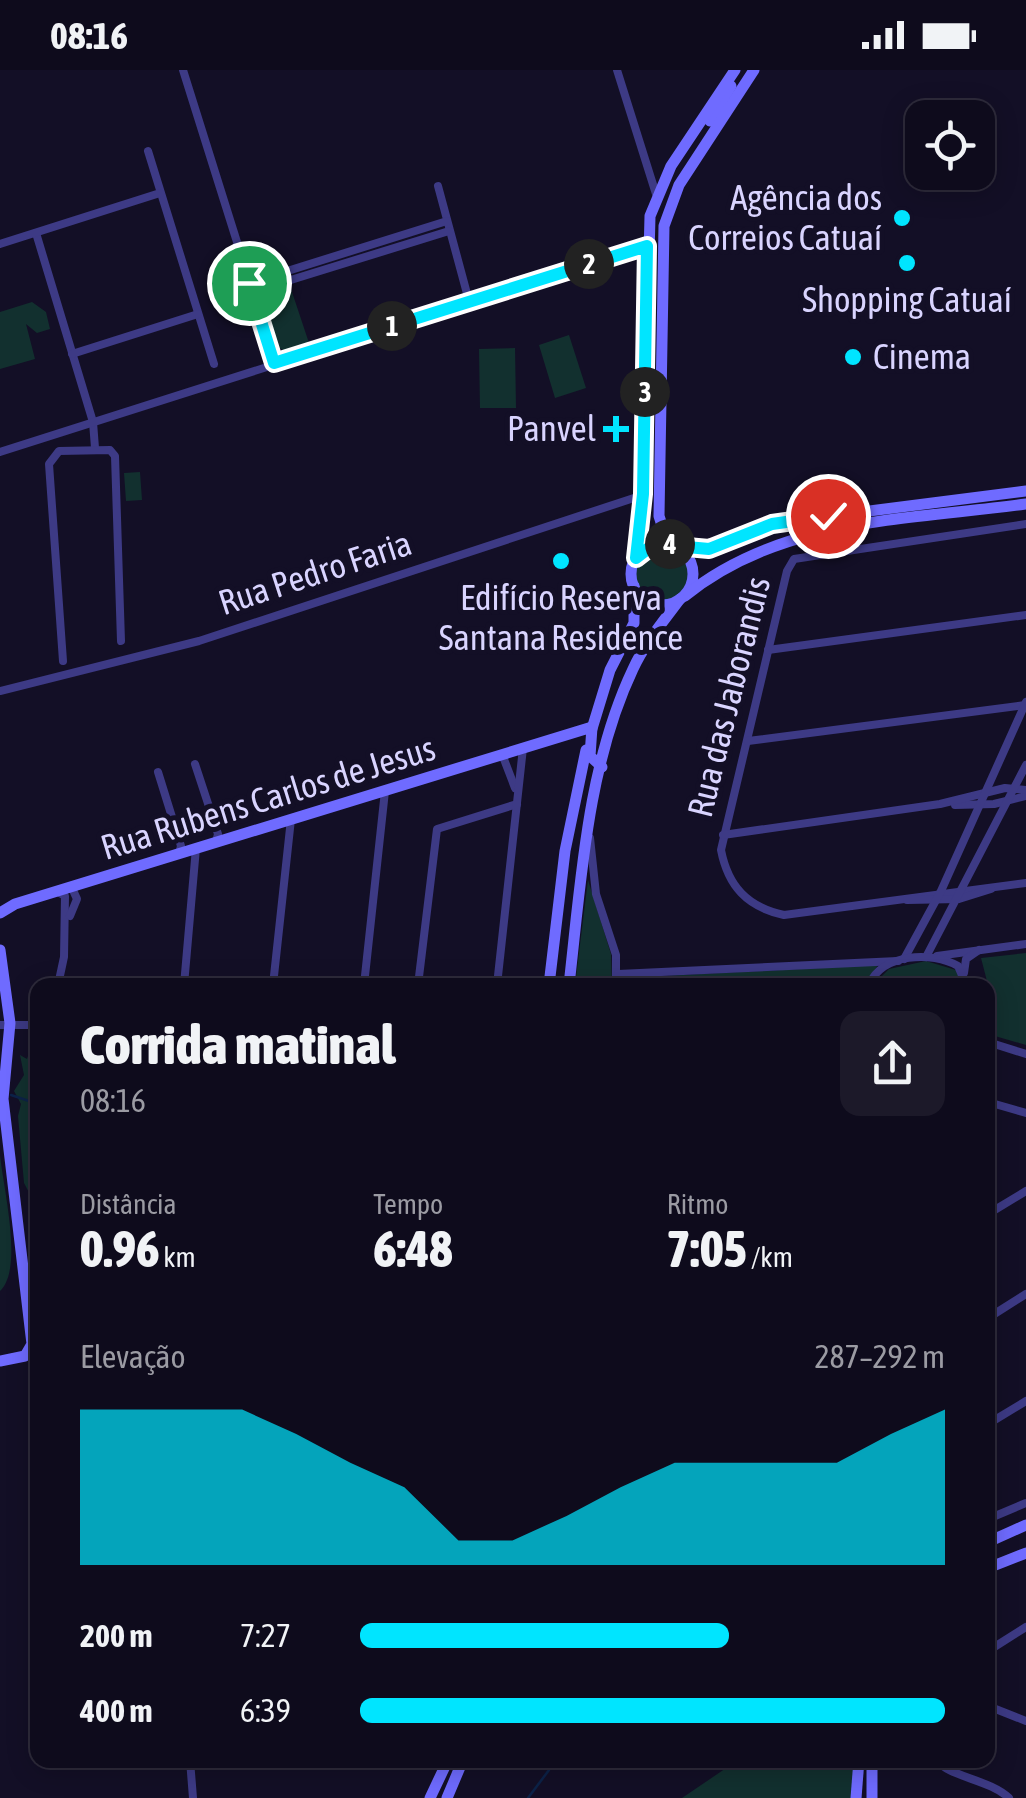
<!DOCTYPE html>
<html lang="pt">
<head>
<meta charset="utf-8">
<style>
	:root { --surface:#0e0b1c; --page:#1c1929; --text:#f1f3f6; --muted:#9b9ba3; --line:#2e2b3b; --accent:#00e5ff }
	body { margin:0; font-family:"Asap Condensed",sans-serif; background:var(--page); color:var(--text); height:100vh; display:flex; flex-direction:column; font-size:38px; white-space:nowrap }
	* { box-sizing:border-box; margin:0 }
	p { font-size:32px; color:var(--muted) }
	.icon { flex:none; width:55px; height:55px; fill:none; stroke:currentColor; stroke-width:2; stroke-linecap:round; stroke-linejoin:round }
	.map { position:relative; flex:1; overflow:hidden }
	.sheet { position:absolute; left:30px; top:908px; width:965px; height:790px; display:flex; flex-direction:column; background:var(--surface); border-radius:20px; box-shadow:0 5px 25px #0003,0 0 0 2px var(--line) }
	.sheet>* { flex:none }
	.fabs { position:absolute; left:905px; top:30px; display:grid; gap:20px }
	.fabs a { display:grid; place-items:center; width:90px; height:90px; border-radius:20px; background:var(--surface); box-shadow:0 5px 25px #0003,0 0 0 2px var(--line); font-size:50px }
	.pin { position:absolute; display:grid; place-items:center; width:85px; height:85px; color:#fff; margin:-42px; border:5px solid #fff; border-radius:50%; box-shadow:0 2px 10px #0007 }
	.km { position:absolute; width:50px; height:50px; margin:-25px; border-radius:50%; background:#222; color:#fff; font-size:28px; line-height:50px; text-align:center }
	.round { display:grid; place-items:center; flex:none; width:105px; height:105px; border-radius:20px; background:var(--page) }
	.summary { display:flex; align-items:center; justify-content:space-between; height:170px; padding:0 50px }
	h1 { font-size:55px; font-weight:800; line-height:75px }
	.figures { display:grid; grid-template-columns:repeat(3,1fr); gap:15px; height:170px; padding:10px 50px }
	.figures div { display:grid; align-content:center }
	.figures b { font-size:50px; font-weight:800 }
	.figures small { font-size:28px; font-weight:400 }
	.figures p { font-size:28px }
	.chart { height:280px; padding:20px 50px }
	.chart p { display:flex; justify-content:space-between }
	.chart svg { width:100%; height:180px; margin-top:10px; fill:var(--accent); opacity:.7 }
	ul { padding:0 50px; list-style:none; font-size:32px }
	li { display:grid; grid-template-columns:160px 120px 1fr; align-items:center; height:75px }
	li i { height:25px; border-radius:12px; background:var(--accent) }
	.status { display:flex; justify-content:space-between; align-items:center; height:70px; padding:0 50px; background:var(--surface); direction:ltr }
	.status svg { height:28px; fill:currentColor }
	.map>svg:first-child { display:block }
	.green { fill:#12302f }
	.lines { fill:none; stroke-linecap:round; stroke-linejoin:round }
	.stream { stroke:#0c2248; stroke-width:2.5 }
	.street { stroke:#3d3a85; stroke-width:8 }
	.secondary { stroke:#6f6bff; stroke-width:11 }
	.route-casing { stroke:#fff; stroke-width:20 }
	.route { stroke:#00e5ff; stroke-width:12 }
	.poi-dot { fill:#00e5ff; stroke:#130f26; stroke-width:4 }
	.labels { text-anchor:middle; stroke-width:10; stroke-linejoin:round; paint-order:stroke }
	.poi-label { font-size:35px; fill:#d9d4ff; stroke:#130f26; text-anchor:end }
	.street-label { font-size:35px; fill:#d9d4ff; stroke:#130f26 }
</style>
</head>
<body>
<div class="status"><b>08:16</b><svg viewBox="0 0 49 12"><path d="M0 12V9h3v3zM5 12V6h3v6zM10 12V3h3v9zM15 12V0h3v12zM26 1h20v11H26zM47 4h2v5h-2z"/></svg></div>
<div class="map">
<svg width="1026" height="1728" viewBox="0 0 1026 1728">
	<rect width="100%" height="100%" fill="#130f26"/>
	<g class="green">
		<polygon points="290,216 309,273 286,281 279,278 262,226"/>
		<polygon points="32,232 46,242 50,259 37,263 26,254 35,289 0,299 0,242"/>
		<polygon points="569,265 586,318 555,328 539,275"/>
		<polygon points="515,278 516,338 480,338 479,279"/>
		<polygon points="140,402 142,430 126,431 124,403"/>
		<circle cx="662" cy="505" r="26"/>
		<polygon points="588,810 611,884 612,915 575,915"/>
		<polygon points="1026,883 1026,975 988,964 988,915 981,888"/>
		<polygon points="926,891 956,900 962,915 873,915 889,899"/>
		<polygon points="878,895 865,915 621,915 624,908"/>
		<polygon points="30,980 38,980 37,1168 33,1161 35,1134 24,1113 18,1046 21,1034 14,1021 24,1005 20,985 27,989"/>
		<path d="M0,1085C3,1117 24,1199 0,1221Z"/>
		<polygon points="738,1690 854,1690 852,1728 682,1728"/>
	</g>
	<g class="lines">
		<g class="stream">
			<polyline points="11,1025 38,1034"/>
			<polyline points="528,1728 549,1700 551,1690"/>
		</g>
		<g class="street">
			<polyline points="183,0 275,293"/>
			<polyline points="617,0 656,124"/>
			<polyline points="148,81 214,294"/>
			<polyline points="438,116 469,231"/>
			<polyline points="36,163 93,352 95,378"/>
			<polyline points="0,174 160,123"/>
			<polyline points="249,213 447,151"/>
			<polyline points="252,222 449,161"/>
			<polyline points="72,284 198,244"/>
			<polyline points="0,382 647,176"/>
			<path d="M1026,454L794,489L787,501L721,780C728,816 747,837 784,845L1026,813"/>
			<polyline points="768,580 1026,545"/>
			<polyline points="63,591 49,394 59,381 110,380 115,386 121,571"/>
			<polyline points="0,621 199,571 643,425"/>
			<polyline points="748,671 1025,635"/>
			<polyline points="502,684 515,718"/>
			<polyline points="195,694 218,764 216,772"/>
			<polyline points="158,702 181,776 179,784"/>
			<polyline points="955,735 994,734 1026,726"/>
			<polyline points="723,765 940,734 1005,718 1026,720"/>
			<polyline points="590,768 596,824 616,885 616,915"/>
			<polyline points="58,822 65,826 64,887 58,915"/>
			<polyline points="907,830 959,829 991,819"/>
			<polyline points="70,846 77,829 72,818"/>
			<polyline points="937,886 1026,874"/>
			<polyline points="926,887 1026,695"/>
			<polyline points="904,889 941,821 1026,632"/>
			<polyline points="964,903 966,889 979,880"/>
			<polyline points="618,904 898,891"/>
			<polyline points="184,915 196,778"/>
			<polyline points="273,915 291,749"/>
			<polyline points="364,915 385,721"/>
			<polyline points="418,915 437,759 517,734"/>
			<polyline points="497,915 523,678"/>
			<path d="M869,915C882,883 932,881 958,896L966,915"/>
			<polyline points="0,955 38,955"/>
			<polyline points="988,972 1026,984"/>
			<polyline points="988,1032 1026,1043"/>
			<polyline points="988,1144 1026,1121"/>
			<polyline points="988,1248 1026,1224"/>
			<polyline points="988,1354 1026,1331"/>
			<polyline points="988,1449 1026,1433"/>
			<polyline points="988,1581 1026,1557"/>
			<polyline points="988,1636 1026,1651"/>
			<polyline points="190,1690 193,1728"/>
			<polyline points="677,1690 679,1694"/>
			<path d="M937,1690C948,1707 989,1709 1009,1728"/>
		</g>
		<g class="secondary">
			<polyline points="710,51 731,16"/>
			<circle cx="662" cy="504" r="31"/>
			<polyline points="668,474 659,446 664,156 679,115 754,0"/>
			<polyline points="677,477 717,477 783,452 1026,421"/>
			<polyline points="636,489 643,425 650,146 671,96 735,0"/>
			<path d="M685,526C781,448 908,450 1026,434"/>
			<polyline points="591,662 610,600 634,553 634,516"/>
			<polyline points="0,843 15,834 592,657 590,686 602,697"/>
			<polyline points="0,880 10,953 3,1029 32,1274 25,1286 0,1291"/>
			<polyline points="549,915 565,781 586,680"/>
			<path d="M569,915C581,811 587,696 633,599C645,573 663,552 680,529"/>
			<polyline points="988,1472 1026,1455"/>
			<polyline points="988,1498 1026,1483"/>
			<polyline points="430,1728 448,1690"/>
			<polyline points="447,1728 463,1690"/>
			<polyline points="856,1728 859,1690"/>
			<polyline points="872,1728 872,1690"/>
		</g>
	</g>
	<g class="lines">
		<defs>
			<polyline id="route" points="249,213 274,293 647,176 643,424 636,488 654,474 709,479 772,454 828,446"/>
		</defs>
		<use href="#route" class="route-casing"/>
		<use href="#route" class="route"/>
	</g>
	<g class="poi-dot">
		<circle cx="902" cy="148" r="10"/>
		<circle cx="907" cy="193" r="10"/>
		<circle cx="853" cy="287" r="10"/>
		<path d="M611 344h10v10h10v10h-10v10h-10v-10h-10v-10h10z"/>
		<circle cx="561" cy="491" r="10"/>
	</g>
	<g class="labels">
		<g class="poi-label">
			<text x="882" y="140">Agência dos<tspan x="882" dy="40">Correios Catuaí</tspan></text>
			<text x="907" y="242" text-anchor="middle">Shopping Catuaí</text>
			<text x="873" y="299" text-anchor="start">Cinema</text>
			<text x="596" y="371">Panvel</text>
			<text x="561" y="540" text-anchor="middle">Edifício Reserva<tspan x="561" dy="40">Santana Residence</tspan></text>
		</g>
		<g class="street-label">
			<text transform="translate(315 503) rotate(-18)" y="12">Rua Pedro Faria</text>
			<text transform="translate(729 627) rotate(-76)" y="12">Rua das Jaborandis</text>
			<text transform="translate(268 728) rotate(-17)" y="12">Rua Rubens Carlos de Jesus</text>
		</g>
	</g>
</svg>
<div class="fabs">
<a><svg class="icon" aria-label="locate" viewBox="0 0 24 24"><circle cx="12" cy="12" r="6"/><path d="M12 2v4M12 18v4M2 12h4M18 12h4"/></svg></a>
</div>
<div class="pin" style="left:249px;top:213px;background:#1e9e55"><svg class="icon" aria-label="arrive" viewBox="0 0 24 24"><path d="M6 21V4h12l-3 4 3 4H6"/></svg></div>
<div class="pin" style="left:828px;top:446px;background:#d93025"><svg class="icon" aria-label="check" viewBox="0 0 24 24"><path d="M5 12l5 5 9-10"/></svg></div>
<b class="km" style="left:392px;top:256px">1</b>
<b class="km" style="left:589px;top:194px">2</b>
<b class="km" style="left:645px;top:322px">3</b>
<b class="km" style="left:670px;top:474px">4</b>
<section class="sheet">
<div class="summary"><div><h1>Corrida matinal</h1><p>08:16</p></div><a class="round"><svg class="icon" aria-label="share" viewBox="0 0 24 24"><path d="M12 15V3M7 8l5-5 5 5M5 13v7h14v-7"/></svg></a></div>
<div class="figures">
<div><p>Distância</p><b>0.96<small> km</small></b></div>
<div><p>Tempo</p><b>6:48</b></div>
<div><p>Ritmo</p><b>7:05<small> /km</small></b></div>
</div>
<div class="chart"><p><span>Elevação</span>287–292 m</p>
<svg viewBox="0 0 160 44" preserveAspectRatio="none"><path d="M0 44V6L10 6L20 6L30 6L40 12L50 19L60 25L70 38L80 38L90 32L100 25L110 19L120 19L130 19L140 19L150 12L160 6V44z"/></svg>
</div>
<ul>
<li><b>200 m</b>7:27<i style="width:63%"></i></li>
<li><b>400 m</b>6:39<i style="width:100%"></i></li>
</ul>
</section>
</div>
</body>
</html>
